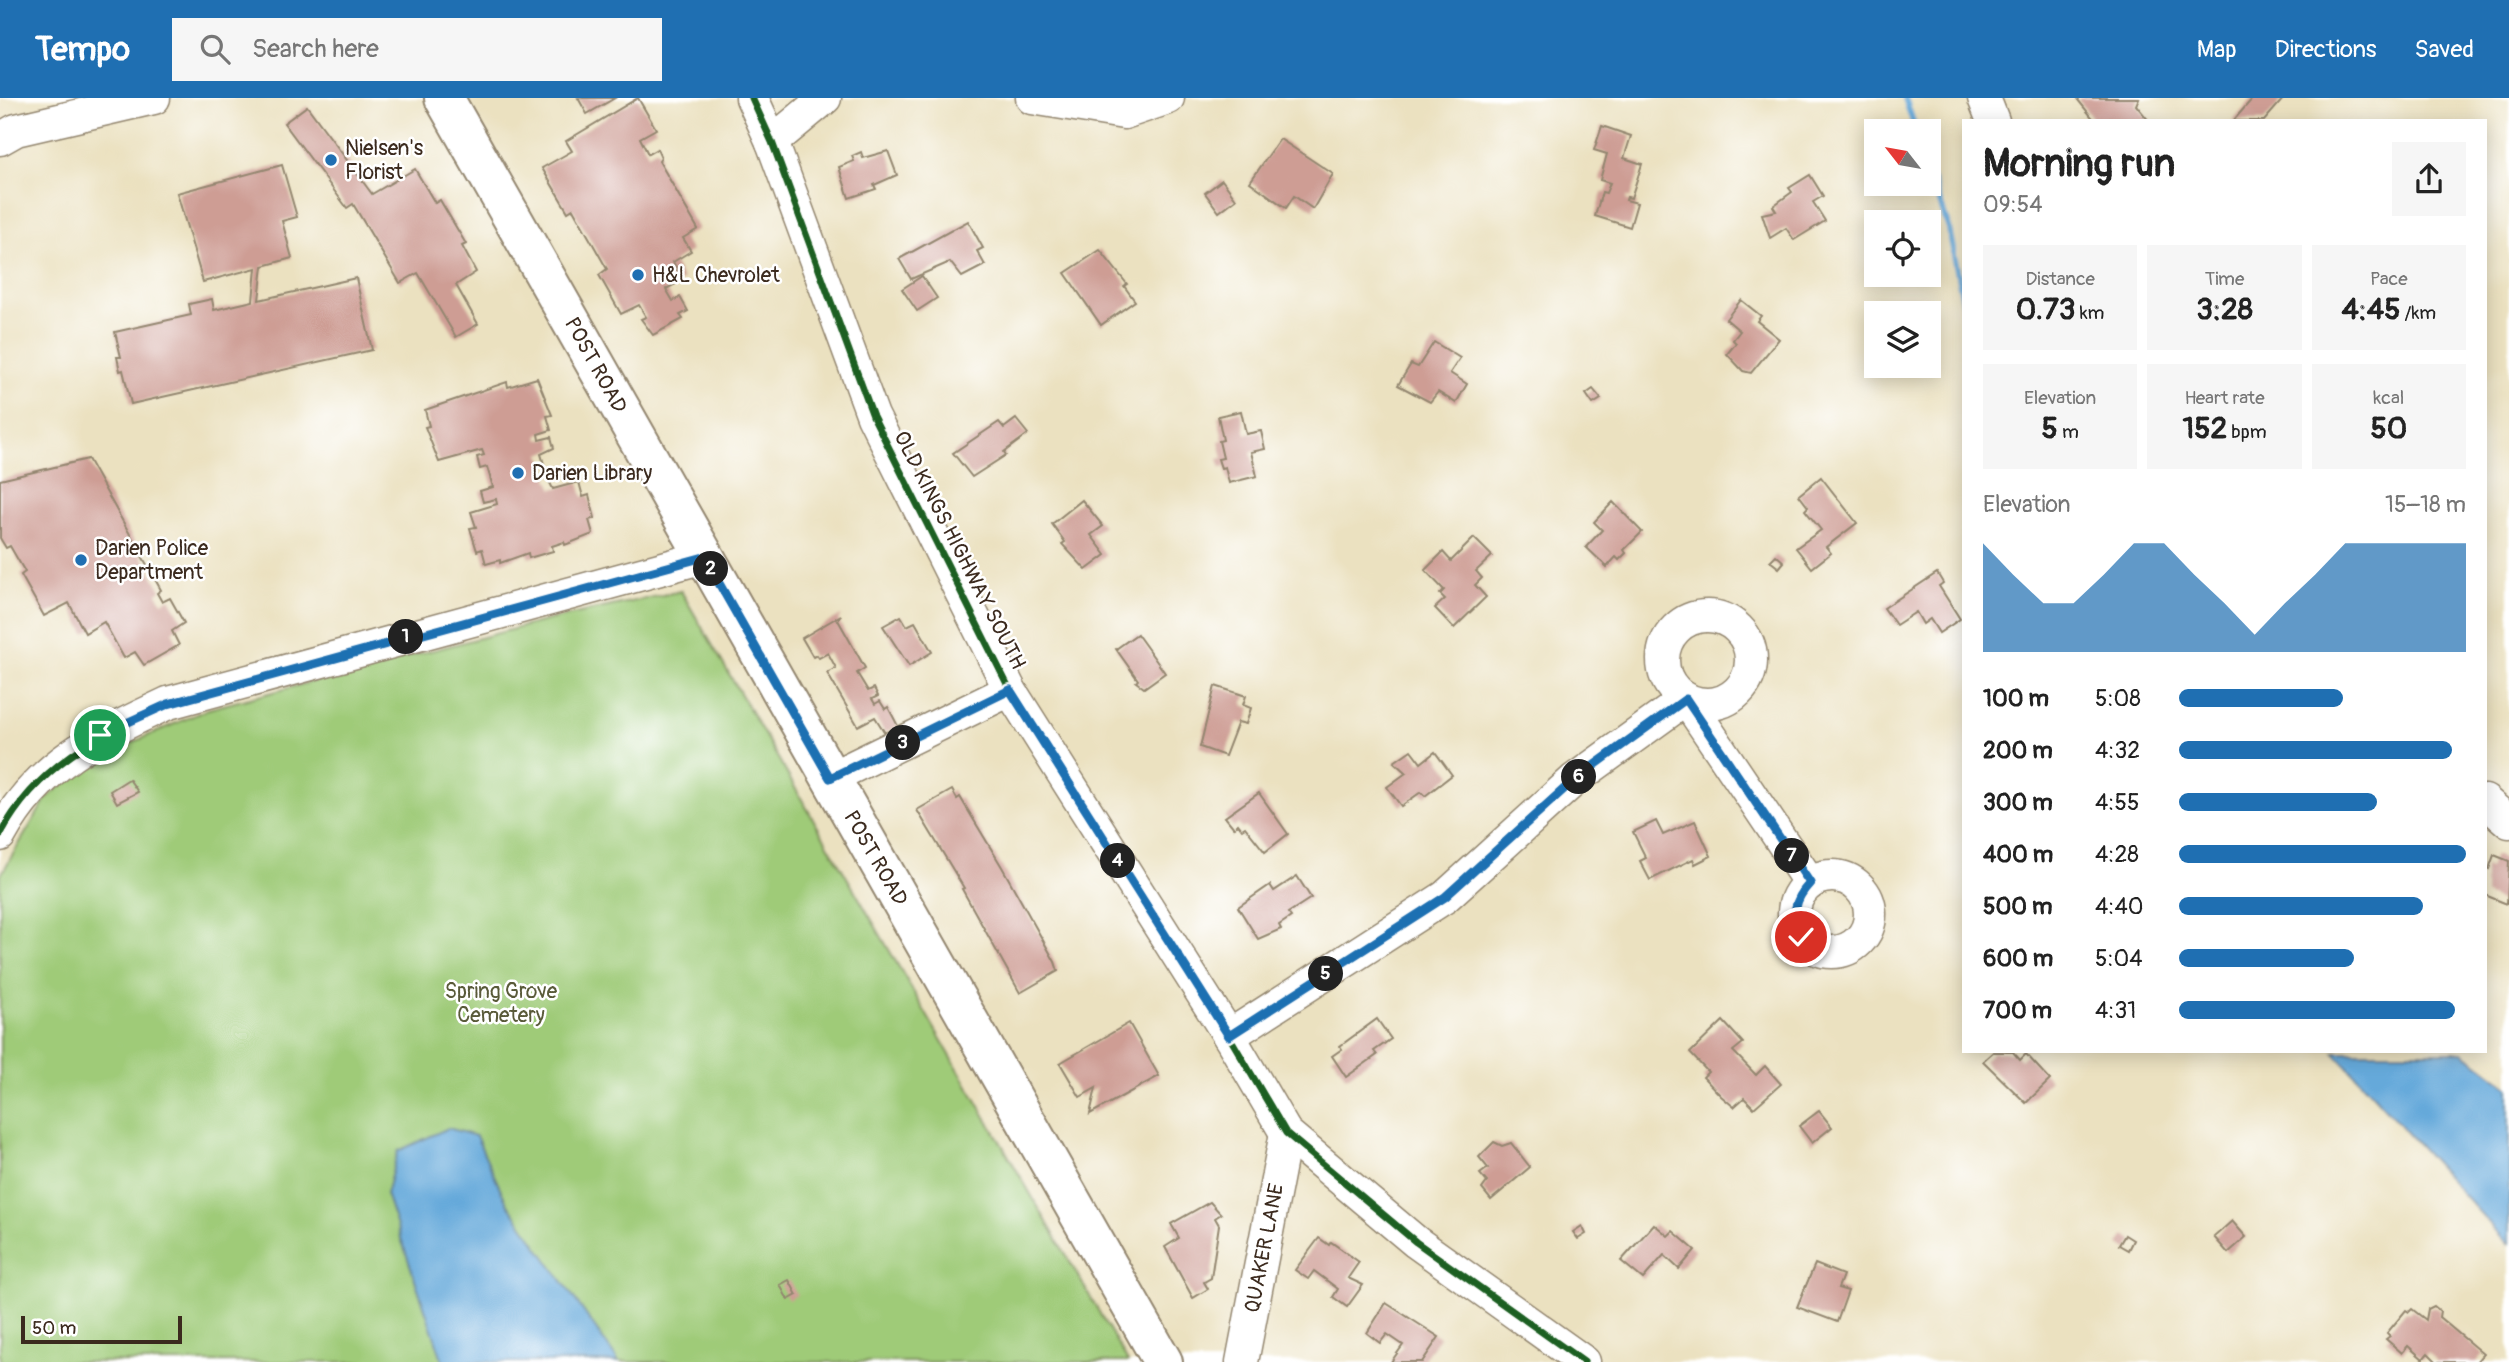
<!DOCTYPE html>
<html lang="en">
<head>
<meta charset="utf-8">
<style>
	:root { --surface:#fff; --page:#f6f6f6; --text:#222; --muted:#767676; --accent:#1f6fb2 }
	body { margin:0; font-family:Pangolin,sans-serif; background:var(--page); color:var(--text); height:100vh; display:flex; flex-direction:column; font-size:26px; white-space:nowrap }
	* { box-sizing:border-box; margin:0 }
	p { font-size:23px; color:var(--muted) }
	.icon { flex:none; width:38px; height:38px; fill:none; stroke:currentColor; stroke-width:2; stroke-linecap:round; stroke-linejoin:round }
	.map { position:relative; flex:1; overflow:hidden }
	.sheet { position:absolute; left:1962px; top:21px; width:525px; height:934px; display:flex; flex-direction:column; background:var(--surface); border-radius:0px; box-shadow:0 4px 18px #0003 }
	.sheet>* { flex:none }
	.needle { width:46px; rotate:301deg }
	.controls { position:absolute; left:1864px; top:21px; display:grid; gap:14px }
	.controls a { display:grid; place-items:center; width:77px; height:77px; border-radius:0px; background:var(--surface); box-shadow:0 4px 18px #0003; font-size:35px }
	.scale { position:absolute; left:21px; bottom:18px; width:161px; box-sizing:border-box; padding-left:7px; border:4px solid #3b2a1e; border-top:0; font-size:19px; line-height:24px; white-space:nowrap; color:#3b2a1e; -webkit-text-stroke:5px #fff; paint-order:stroke }
	.pin { position:absolute; display:grid; place-items:center; width:60px; height:60px; color:#fff; margin:-30px; border:4px solid #fff; border-radius:50%; box-shadow:0 2px 7px #0007 }
	.km { position:absolute; width:35px; height:35px; margin:-18px; border-radius:50%; background:#222; color:#fff; font-size:19px; line-height:35px; text-align:center }
	.round { display:grid; place-items:center; flex:none; width:74px; height:74px; border-radius:0px; background:var(--page) }
	.summary { display:flex; align-items:center; justify-content:space-between; height:119px; padding:0 21px }
	h1 { font-size:38px; font-weight:800; line-height:52px }
	.figures { display:grid; grid-template-columns:repeat(3,1fr); gap:10px; height:119px; padding:7px 21px }
	.figures div { display:grid; align-content:center; border-radius:0px; background:var(--page); text-align:center }
	.figures b { font-size:30px; font-weight:800 }
	.figures small { font-size:19px; font-weight:400 }
	.figures p { font-size:19px }
	.chart { height:196px; padding:14px 21px }
	.chart p { display:flex; justify-content:space-between }
	.chart svg { width:100%; height:126px; margin-top:7px; fill:var(--accent); opacity:.7 }
	ul { padding:0 21px; list-style:none; font-size:23px }
	li { display:grid; grid-template-columns:112px 84px 1fr; align-items:center; height:52px }
	li i { height:18px; border-radius:9px; background:var(--accent) }
	header { display:flex; align-items:center; gap:42px; box-sizing:border-box; height:98px; padding:0 35px; background:var(--accent); color:#fff }
	header strong { font-size:33px }
	nav { display:flex; gap:38px; margin-inline-start:auto; font-size:24px }
	.search { width:490px; height:63px; background:var(--page); display:flex; align-items:center; gap:18px; box-sizing:border-box; padding:0 24px; border-radius:0px; color:var(--muted); font-size:26px }
	.map>svg:first-child { display:block }
	.green { fill:#9fcb78; stroke:#6d7a4b; stroke-width:2 }
	.water { fill:#65a9da; stroke:#506a7c; stroke-width:2 }
	.lines { fill:none; stroke-linecap:round; stroke-linejoin:round }
	.stream { stroke:#65a9da; stroke-width:6 }
	.building { fill:#ce9d94 }
	.minor-casing { stroke:#93866f; stroke-width:35 }
	.major-casing { stroke:#93866f; stroke-width:42 }
	.minor { stroke:#fff; stroke-width:32 }
	.major { stroke:#fff; stroke-width:38 }
	.cycleway-casing { stroke:#fff; stroke-width:11 }
	.cycleway { stroke:#1b5e20; stroke-width:7 }
	.route-casing { stroke:#fff; stroke-width:14 }
	.route { stroke:#1f6fb2; stroke-width:9 }
	.poi-dot { fill:#1f6fb2; stroke:#fff; stroke-width:2.5 }
	.labels { text-anchor:middle; stroke-width:5; stroke-linejoin:round; paint-order:stroke }
	.poi-label { font-size:21px; fill:#3b2a1e; stroke:#fff; text-anchor:start }
	.street-label { font-size:21px; fill:#3b2a1e; stroke:#fff }
	.park-label { font-size:21px; fill:#595a39; stroke:#fff }
</style>
</head>
<body>
<header>
<strong>Tempo</strong>
<div class="search"><svg class="icon" aria-label="search" viewBox="0 0 24 24"><circle cx="10" cy="10" r="6"/><path d="M15 15l6 6"/></svg>Search here</div>
<nav><a>Map</a><a>Directions</a><a>Saved</a></nav>
</header>
<div class="map">
<svg width="2509" height="1264" viewBox="0 0 2509 1264">
	<rect width="100%" height="100%" fill="#fff"/>
	<filter id="ink" filterUnits="userSpaceOnUse"><feTurbulence type="fractalNoise" baseFrequency=".0143" numOctaves="2"/><feDisplacementMap in="SourceGraphic" scale="14" xChannelSelector="R" yChannelSelector="G"/><feConvolveMatrix kernelMatrix="1 2 1 2 8 2 1 2 1" color-interpolation-filters="sRGB"/></filter>
	<filter id="wash" filterUnits="userSpaceOnUse"><feTurbulence type="fractalNoise" baseFrequency=".00686" numOctaves="4" result="noise"/><feDisplacementMap in="SourceGraphic" scale="28" xChannelSelector="R" yChannelSelector="G"/><feGaussianBlur stdDeviation="1.57" result="paint"/><feColorMatrix in="noise" values="0 0 0 0 0 0 0 0 0 0 0 0 0 0 0 0 0 1.4 0 .05"/><feComposite in="paint" operator="in"/></filter>
	<g filter="url(#wash)">
		<rect width="100%" height="100%" fill="#ebe1c0"/>
		<polygon class="green" points="681,493 1128,1264 0,1264 0,778 46,701 74,676 127,647 208,611 552,521"/>
		<g class="water">
			<polygon points="2334,954 2463,954 2509,989 2509,1147"/>
			<polygon points="448,1030 476,1038 506,1103 619,1264 443,1264 386,1096 398,1053"/>
		</g>
		<g class="lines">
			<g class="stream">
				<polyline points="1905,0 1916,33"/>
				<polyline points="1928,69 1949,131 1964,207"/>
			</g>
		</g>
		<g id="blocks">
			<g class="building">
				<polygon points="578,0 615,0 587,16"/>
				<polygon points="638,0 656,31 640,40 648,56 657,51 661,60 659,63 698,131 683,140 691,153 673,164 683,182 666,191 673,203 680,199 688,213 680,217 683,221 653,237 641,221 646,219 639,207 621,216 599,177 607,171 573,111 568,114 542,70 572,53 566,43"/>
				<polygon points="2080,0 2139,0 2136,7 2149,23 2095,23 2078,2"/>
				<polygon points="2253,0 2284,0 2264,23 2233,23"/>
				<polygon points="307,8 372,96 415,71 435,105 440,102 466,146 462,148 476,174 456,187 478,226 456,239 418,175 400,185 353,106 347,110 284,25"/>
				<polygon points="1602,28 1631,38 1624,60 1642,66 1631,100 1627,99 1626,102 1637,105 1630,129 1595,118 1602,94 1606,95 1610,85 1600,82 1607,56 1594,52"/>
				<polygon points="1280,41 1333,76 1313,111 1294,98 1286,110 1250,84"/>
				<polygon points="888,53 897,77 874,87 876,91 849,100 839,69 854,63 852,58 861,54 863,60"/>
				<polygon points="282,67 297,119 282,123 292,160 263,168 259,202 356,180 372,252 131,306 123,272 120,273 117,259 121,259 115,234 191,217 189,206 212,201 214,212 253,203 256,170 203,184 177,95"/>
				<polygon points="1810,77 1823,98 1813,104 1825,123 1794,142 1786,130 1770,140 1762,116 1776,113 1773,108 1792,94 1789,90"/>
				<polygon points="1222,82 1236,101 1219,114 1205,95"/>
				<polygon points="968,123 983,150 977,153 985,167 962,179 950,164 911,181 899,161"/>
				<polygon points="1100,152 1127,186 1124,188 1135,203 1101,227 1065,175"/>
				<polygon points="922,178 937,200 917,213 902,191"/>
				<polygon points="1741,202 1761,218 1757,223 1779,241 1751,275 1743,273 1727,256 1736,245 1733,242 1740,233 1726,221"/>
				<polygon points="1434,244 1460,260 1450,275 1467,286 1456,305 1438,294 1430,304 1398,287 1411,266 1418,269"/>
				<polygon points="537,280 552,317 547,318 551,332 538,336 539,342 551,339 554,350 541,356 549,383 553,391 579,384 583,399 589,397 595,420 589,422 593,436 565,447 564,444 552,448 553,453 529,460 528,455 500,465 500,462 486,466 482,451 477,453 470,430 476,429 471,414 497,406 496,401 483,404 480,393 493,389 487,369 480,371 477,359 484,357 482,352 439,364 425,329 429,328 425,312 507,284 508,289"/>
				<polygon points="1593,291 1601,301 1593,306 1586,296"/>
				<polygon points="1241,313 1246,336 1261,333 1265,351 1251,354 1257,378 1229,385 1225,369 1221,370 1218,361 1223,360 1219,343 1223,342 1218,318"/>
				<polygon points="1016,321 1028,336 1004,354 1006,357 972,379 953,355 999,324 1004,330"/>
				<polygon points="88,361 161,492 157,495 162,504 170,500 184,525 172,533 179,547 144,567 135,554 124,560 104,524 85,535 69,505 44,518 21,477 25,474 10,448 6,450 0,440 0,382"/>
				<polygon points="1821,379 1857,425 1826,449 1831,455 1812,470 1796,450 1821,432 1805,412 1808,409 1799,397"/>
				<polygon points="1082,402 1103,428 1091,437 1106,457 1086,472 1062,446 1065,444 1052,426"/>
				<polygon points="1613,404 1642,434 1624,452 1626,455 1619,462 1616,459 1607,469 1586,449 1602,432 1594,424"/>
				<polygon points="1474,440 1492,458 1476,473 1482,480 1475,487 1486,499 1454,530 1435,510 1445,501 1440,496 1444,492 1425,472 1443,454 1451,463"/>
				<polygon points="1776,457 1784,464 1779,470 1770,463"/>
				<polygon points="1937,475 1943,485 1939,488 1960,521 1939,535 1930,521 1923,526 1916,514 1896,527 1884,510"/>
				<polygon points="841,517 838,522 865,570 857,575 868,593 874,590 878,598 872,601 875,606 880,603 885,611 888,609 898,628 885,635 875,619 858,628 827,575 836,570 828,555 819,560 817,557 813,559 802,540"/>
				<polygon points="901,518 907,528 915,524 932,554 909,568 883,528"/>
				<polygon points="1137,536 1165,575 1144,590 1136,584 1138,582 1116,551"/>
				<polygon points="1215,588 1246,598 1243,607 1251,610 1246,626 1238,624 1225,658 1200,649"/>
				<polygon points="1411,652 1421,665 1435,654 1452,677 1425,698 1421,694 1401,708 1387,689 1406,675 1394,664"/>
				<polygon points="129,681 138,694 117,705 110,693"/>
				<polygon points="952,692 957,701 960,699 1002,769 1055,864 1058,873 1020,895 962,791 964,790 917,712"/>
				<polygon points="1259,695 1288,736 1265,754 1245,729 1242,731 1238,726 1234,730 1225,719"/>
				<polygon points="1656,723 1663,737 1695,723 1711,758 1695,766 1693,761 1650,782 1640,763 1646,760 1633,734"/>
				<polygon points="2494,757 2509,763 2507,806 2485,797 2485,769 2489,771"/>
				<polygon points="1297,778 1311,800 1288,815 1291,819 1279,827 1281,831 1258,841 1238,809 1270,787 1274,793"/>
				<polygon points="1377,921 1391,941 1374,953 1377,957 1346,979 1332,958 1342,951 1340,948"/>
				<polygon points="1723,923 1743,945 1733,953 1756,977 1765,968 1781,986 1754,1010 1744,1000 1734,1009 1721,998 1703,979 1708,974 1690,955"/>
				<polygon points="1129,925 1159,978 1090,1016 1096,990 1080,999 1060,965"/>
				<polygon points="1993,954 2013,954 2020,962 2026,956 2050,982 2026,1005 1983,963"/>
				<polygon points="1819,1013 1832,1029 1812,1045 1799,1028"/>
				<polygon points="1494,1044 1502,1048 1511,1045 1530,1069 1491,1102 1482,1091 1487,1084 1480,1076 1488,1070 1479,1059"/>
				<polygon points="1210,1104 1221,1116 1215,1120 1219,1127 1211,1180 1204,1184 1208,1191 1193,1200 1165,1149 1179,1140 1171,1126"/>
				<polygon points="2232,1123 2246,1139 2228,1155 2214,1139"/>
				<polygon points="1654,1126 1668,1138 1673,1133 1695,1152 1679,1171 1664,1157 1643,1181 1621,1163"/>
				<polygon points="1582,1128 1586,1136 1578,1141 1573,1134"/>
				<polygon points="2125,1137 2133,1142 2128,1152 2119,1147"/>
				<polygon points="1319,1140 1329,1147 1331,1144 1359,1164 1348,1180 1363,1187 1347,1209 1333,1199 1338,1191 1314,1173 1308,1181 1295,1172"/>
				<polygon points="1815,1166 1843,1177 1838,1190 1848,1193 1837,1224 1797,1209"/>
				<polygon points="789,1182 797,1197 788,1202 780,1187"/>
				<polygon points="1386,1205 1439,1239 1422,1264 1391,1264 1403,1247 1387,1236 1380,1245 1367,1235"/>
				<polygon points="2434,1208 2440,1213 2439,1219 2483,1256 2476,1264 2437,1264 2428,1255 2423,1261 2408,1248 2402,1255 2386,1241 2390,1238 2387,1235 2406,1212 2409,1214 2412,1211 2426,1222 2428,1211"/>
			</g>
		</g>
	</g>
	<g filter="url(#ink)">
		<use href="#blocks" fill-opacity="0" stroke="#93866f" stroke-width="2"/>
		<g class="lines">
			<defs>
				<g id="minor">
					<polyline points="752,0 772,44 873,318 1010,592 1229,938 1286,1035 1416,1144 1584,1264"/>
					<polyline points="1032,0 1124,15 1168,0"/>
					<polyline points="1984,0 1993,23"/>
					<polyline points="0,41 16,32 154,0"/>
					<polyline points="772,44 825,0"/>
					<circle cx="1707" cy="562" r="44"/>
					<polyline points="830,680 1010,592"/>
					<polyline points="2485,703 2509,724"/>
					<path d="M0,737C38,666 98,638 168,605L704,459"/>
					<circle cx="1832" cy="816" r="38"/>
					<polyline points="1229,938 1445,799 1574,682 1686,601 1810,785"/>
					<polyline points="1242,1264 1286,1035"/>
				</g>
				<polyline id="major" points="444,0 1163,1264"/>
			</defs>
			<use href="#minor" class="minor-casing"/>
			<use href="#major" class="major-casing"/>
			<use href="#minor" class="minor"/>
			<use href="#major" class="major"/>
			<defs>
				<g id="cycleway">
					<polyline points="752,0 772,44 873,318 1010,592 1229,938 1286,1035 1416,1144 1584,1264"/>
					<path d="M0,737C38,666 98,638 168,605L704,459"/>
					<polyline points="1229,938 1445,799 1574,682 1686,601 1810,785"/>
				</g>
			</defs>
			<use href="#cycleway" class="cycleway-casing"/>
			<use href="#cycleway" class="cycleway"/>
		</g>
	</g>
	<g class="lines" filter="url(#ink)">
		<defs>
			<path id="route" d="M100,637L168,606L704,459L830,680L1010,592L1229,938L1445,799L1574,682L1686,601L1810,785C1794,802 1791,817 1801,839"/>
		</defs>
		<use href="#route" class="route-casing"/>
		<use href="#route" class="route"/>
	</g>
	<g class="poi-dot">
		<circle cx="331" cy="62" r="7"/>
		<circle cx="638" cy="177" r="7"/>
		<circle cx="518" cy="375" r="7"/>
		<circle cx="81" cy="462" r="7"/>
	</g>
	<g class="labels">
		<g class="poi-label">
			<text x="345" y="57">Nielsen's<tspan x="345" dy="24">Florist</tspan></text>
			<text x="652" y="184">H&amp;L Chevrolet</text>
			<text x="532" y="382">Darien Library</text>
			<text x="95" y="457">Darien Police<tspan x="95" dy="24">Department</tspan></text>
		</g>
		<g class="street-label">
			<text transform="translate(596 267) rotate(61)" y="7">POST ROAD</text>
			<text transform="translate(960 452) rotate(63)" y="7">OLD KINGS HIGHWAY SOUTH</text>
			<text transform="translate(876 760) rotate(60)" y="7">POST ROAD</text>
			<text transform="translate(1264 1150) rotate(-79)" y="7">QUAKER LANE</text>
		</g>
		<g class="park-label">
			<text x="501" y="900">Spring Grove<tspan x="501" dy="24">Cemetery</tspan></text>
		</g>
	</g>
</svg>
<div class="controls">
<a><svg class="needle" viewBox="-14 -14 28 28"><path d="M0-13l5 13h-10z" fill="#e53935"/><path d="M0 13l5-13h-10z" fill="#767676"/></svg></a>
<a><svg class="icon" aria-label="locate" viewBox="0 0 24 24"><circle cx="12" cy="12" r="6"/><path d="M12 2v4M12 18v4M2 12h4M18 12h4"/></svg></a>
<a><svg class="icon" aria-label="layers" viewBox="0 0 24 24"><path d="M12 4l9 5-9 5-9-5zM3 14l9 5 9-5"/></svg></a>
</div>
<div class="scale">50 m</div>
<div class="pin" style="left:100px;top:637px;background:#1e9e55"><svg class="icon" aria-label="arrive" viewBox="0 0 24 24"><path d="M6 21V4h12l-3 4 3 4H6"/></svg></div>
<div class="pin" style="left:1801px;top:839px;background:#d93025"><svg class="icon" aria-label="check" viewBox="0 0 24 24"><path d="M5 12l5 5 9-10"/></svg></div>
<b class="km" style="left:406px;top:539px">1</b>
<b class="km" style="left:711px;top:471px">2</b>
<b class="km" style="left:903px;top:645px">3</b>
<b class="km" style="left:1118px;top:763px">4</b>
<b class="km" style="left:1326px;top:876px">5</b>
<b class="km" style="left:1579px;top:679px">6</b>
<b class="km" style="left:1792px;top:758px">7</b>
<section class="sheet">
<div class="summary"><div><h1>Morning run</h1><p>09:54</p></div><a class="round"><svg class="icon" aria-label="share" viewBox="0 0 24 24"><path d="M12 15V3M7 8l5-5 5 5M5 13v7h14v-7"/></svg></a></div>
<div class="figures">
<div><p>Distance</p><b>0.73<small> km</small></b></div>
<div><p>Time</p><b>3:28</b></div>
<div><p>Pace</p><b>4:45<small> /km</small></b></div>
</div>
<div class="figures">
<div><p>Elevation</p><b>5<small> m</small></b></div>
<div><p>Heart rate</p><b>152<small> bpm</small></b></div>
<div><p>kcal</p><b>50</b></div>
</div>
<div class="chart"><p><span>Elevation</span>15–18 m</p>
<svg viewBox="0 0 160 44" preserveAspectRatio="none"><path d="M0 44V6L10 17L20 27L30 27L40 17L50 6L60 6L70 17L80 27L90 38L100 27L110 17L120 6L130 6L140 6L150 6L160 6V44z"/></svg>
</div>
<ul>
<li><b>100 m</b>5:08<i style="width:57%"></i></li>
<li><b>200 m</b>4:32<i style="width:95%"></i></li>
<li><b>300 m</b>4:55<i style="width:69%"></i></li>
<li><b>400 m</b>4:28<i style="width:100%"></i></li>
<li><b>500 m</b>4:40<i style="width:85%"></i></li>
<li><b>600 m</b>5:04<i style="width:61%"></i></li>
<li><b>700 m</b>4:31<i style="width:96%"></i></li>
</ul>
</section>
</div>
</body>
</html>
